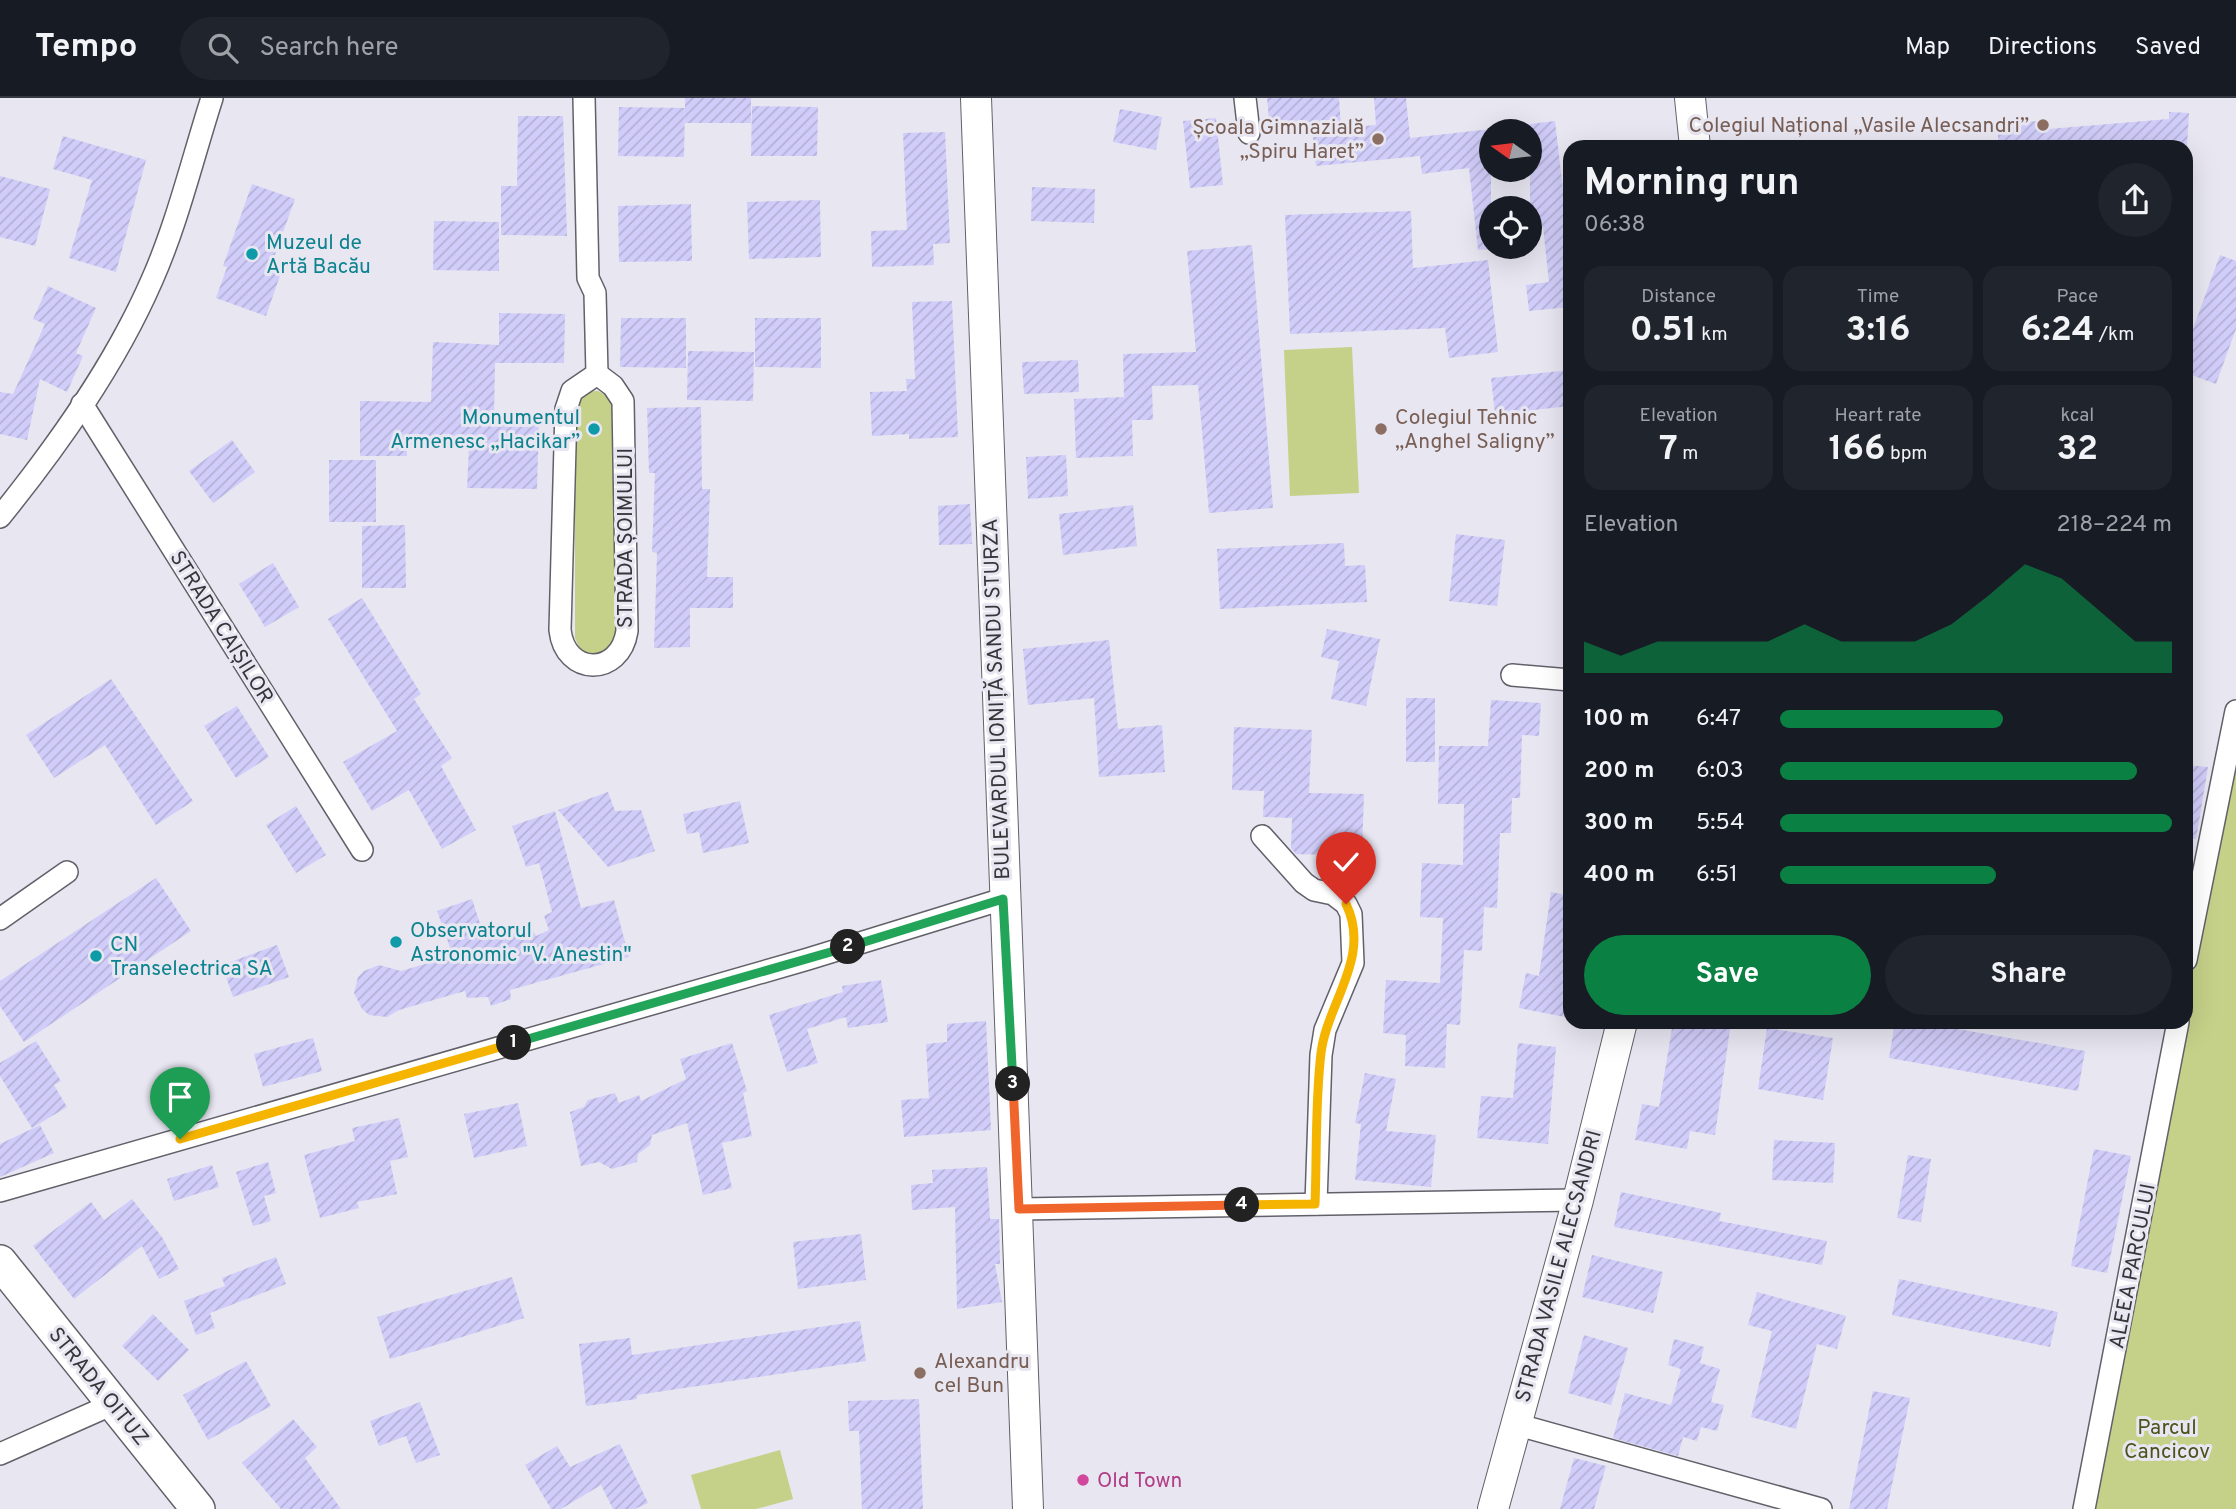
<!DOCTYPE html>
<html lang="en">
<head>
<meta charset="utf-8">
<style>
	:root { --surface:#171b24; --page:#20242c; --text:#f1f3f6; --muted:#9ea1a6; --line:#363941; --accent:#0b8043 }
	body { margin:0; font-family:Overpass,sans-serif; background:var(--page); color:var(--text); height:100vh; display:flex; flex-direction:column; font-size:26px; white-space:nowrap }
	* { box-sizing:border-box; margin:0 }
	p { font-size:23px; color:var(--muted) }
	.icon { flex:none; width:38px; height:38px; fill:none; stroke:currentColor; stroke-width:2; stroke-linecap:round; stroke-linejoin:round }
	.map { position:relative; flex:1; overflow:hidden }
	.sheet { position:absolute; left:1563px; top:42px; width:630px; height:889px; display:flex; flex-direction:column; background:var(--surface); border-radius:21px; box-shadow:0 7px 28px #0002 }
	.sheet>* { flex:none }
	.needle { width:46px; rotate:284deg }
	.fabs { position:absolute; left:1479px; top:21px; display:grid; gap:14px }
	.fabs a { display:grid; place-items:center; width:63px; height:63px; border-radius:50%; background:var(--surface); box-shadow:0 7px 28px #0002; font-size:35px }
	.pin { position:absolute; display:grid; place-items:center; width:60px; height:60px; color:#fff; margin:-72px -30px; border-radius:50% 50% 50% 0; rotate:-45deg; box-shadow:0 0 7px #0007 }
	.pin .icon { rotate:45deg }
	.km { position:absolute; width:35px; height:35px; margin:-18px; border-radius:50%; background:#222; color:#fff; font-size:19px; line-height:35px; text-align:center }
	.round { display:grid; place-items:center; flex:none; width:74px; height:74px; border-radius:37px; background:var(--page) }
	.head { display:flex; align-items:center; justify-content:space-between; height:119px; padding:0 21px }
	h1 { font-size:38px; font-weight:700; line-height:52px }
	.figures { display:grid; grid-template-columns:repeat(3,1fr); gap:10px; height:119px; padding:7px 21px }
	.figures div { display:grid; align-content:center; border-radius:18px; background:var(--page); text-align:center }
	.figures b { font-size:35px; font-weight:700 }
	.figures small { font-size:19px; font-weight:400 }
	.figures p { font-size:19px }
	.chart { height:196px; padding:14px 21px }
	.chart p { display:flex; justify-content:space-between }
	.chart svg { width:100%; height:126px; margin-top:7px; fill:var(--accent); opacity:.7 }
	.action { display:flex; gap:14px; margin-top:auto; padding:14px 21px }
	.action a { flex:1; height:80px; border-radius:42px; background:var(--accent); color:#fff; font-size:28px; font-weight:700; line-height:80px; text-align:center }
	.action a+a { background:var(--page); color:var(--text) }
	ul { padding:0 21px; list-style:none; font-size:23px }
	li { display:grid; grid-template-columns:112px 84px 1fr; align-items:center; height:52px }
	li i { height:18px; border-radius:9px; background:var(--accent) }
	header { display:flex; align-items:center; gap:42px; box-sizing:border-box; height:98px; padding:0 35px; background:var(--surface); border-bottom:2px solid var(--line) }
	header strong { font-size:33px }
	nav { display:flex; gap:38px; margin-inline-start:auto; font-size:24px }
	.search { width:490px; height:63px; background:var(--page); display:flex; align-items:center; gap:18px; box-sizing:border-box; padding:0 24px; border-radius:38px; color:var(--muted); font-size:26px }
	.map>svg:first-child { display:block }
	.green { fill:#c5d088 }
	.building { fill:url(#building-hatch) }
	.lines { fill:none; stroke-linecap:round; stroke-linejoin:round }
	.street-casing { stroke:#62616a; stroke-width:24 }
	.secondary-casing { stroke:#62616a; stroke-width:32 }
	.primary-casing { stroke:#62616a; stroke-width:36 }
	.street { stroke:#fff; stroke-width:21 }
	.secondary { stroke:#fff; stroke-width:30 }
	.primary { stroke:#fff; stroke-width:33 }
	.split-1-casing { stroke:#fff; stroke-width:14 }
	.split-2-casing { stroke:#fff; stroke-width:14 }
	.split-3-casing { stroke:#fff; stroke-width:14 }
	.split-4-casing { stroke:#fff; stroke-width:14 }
	.split-5-casing { stroke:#fff; stroke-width:14 }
	.split-1 { stroke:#f5b400; stroke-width:9 }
	.split-2 { stroke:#22a559; stroke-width:9 }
	.split-3 { stroke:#22a559; stroke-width:9 }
	.split-4 { stroke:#f0652b; stroke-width:9 }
	.split-5 { stroke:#f5b400; stroke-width:9 }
	.education-dot { fill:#8d6e63; stroke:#e7e6f1; stroke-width:2.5 }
	.culture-dot { fill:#0f9aa8; stroke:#e7e6f1; stroke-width:2.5 }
	.hotel-dot { fill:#d1479c; stroke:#e7e6f1; stroke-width:2.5 }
	.labels { text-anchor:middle; stroke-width:6; stroke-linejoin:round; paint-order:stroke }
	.education-label { font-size:21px; fill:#785e54; stroke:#e7e6f1; text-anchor:end }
	.culture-label { font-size:21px; fill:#0d838f; stroke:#e7e6f1; text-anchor:start }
	.street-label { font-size:21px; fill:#36363a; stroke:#e7e6f1 }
	.park-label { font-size:21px; fill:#4c521a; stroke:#e7e6f1 }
	.hotel-label { font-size:21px; fill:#b23c85; stroke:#e7e6f1; text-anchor:start }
</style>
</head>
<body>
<header>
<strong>Tempo</strong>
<div class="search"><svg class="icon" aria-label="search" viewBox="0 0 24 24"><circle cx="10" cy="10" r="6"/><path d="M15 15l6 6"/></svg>Search here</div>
<nav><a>Map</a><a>Directions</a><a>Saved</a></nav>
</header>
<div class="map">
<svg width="2236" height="1411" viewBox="0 0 2236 1411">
	<defs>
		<pattern id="building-hatch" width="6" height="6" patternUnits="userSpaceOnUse" patternTransform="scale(1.75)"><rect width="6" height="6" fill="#d1cdfa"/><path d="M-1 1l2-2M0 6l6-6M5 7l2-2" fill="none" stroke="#b4b1d7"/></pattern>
	</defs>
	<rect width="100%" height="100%" fill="#e7e6f1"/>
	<g class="green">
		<polygon points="1352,249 1359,395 1290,398 1284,252"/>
		<path d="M598,293L610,299L615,311V540L608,557H583L575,540V311C577,299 586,292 598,293Z"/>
		<polygon points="2236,613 2236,1411 2082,1411 2186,924 2186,862"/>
		<polygon points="780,1352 793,1401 756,1411 701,1411 691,1377"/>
	</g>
	<g class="building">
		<rect x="685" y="0" width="66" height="25"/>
		<polygon points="1267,0 1339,0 1341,30 1376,27 1374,0 1406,0 1410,40 1491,31 1491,151 1478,152 1469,70 1422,76 1420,58 1316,68 1312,29 1270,33"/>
		<polygon points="752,8 818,9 817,58 751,58"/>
		<polygon points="619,9 685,10 684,59 618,58"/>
		<polygon points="1120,11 1162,19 1156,52 1113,44"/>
		<polygon points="2169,14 2189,15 2187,49 1999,49 1997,27 2048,22 2049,31 2169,21"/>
		<polygon points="518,18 563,18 567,138 501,137 501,88 517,88"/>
		<polygon points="1216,20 1223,87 1190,90 1183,23"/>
		<polygon points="1555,23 1563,91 1570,90 1570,209 1529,213 1526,187 1549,184 1543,129 1530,130 1530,26"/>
		<polygon points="945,34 950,145 933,146 934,167 872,169 871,133 907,132 903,35"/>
		<polygon points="63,38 146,62 116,174 69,160 92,82 53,71"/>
		<polygon points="0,78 50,91 35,148 0,139"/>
		<polygon points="252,86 295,101 272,165 283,169 266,218 216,200 227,169 223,168"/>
		<polygon points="1032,89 1095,91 1094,125 1031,123"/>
		<polygon points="820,102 821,159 749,161 747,104"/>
		<polygon points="691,106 692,163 619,164 618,108"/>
		<polygon points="1411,113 1413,170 1488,162 1498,254 1449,260 1445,230 1290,236 1285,117"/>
		<polygon points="434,123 499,124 499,173 433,172"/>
		<polygon points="1252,147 1273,410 1209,415 1198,287 1152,288 1153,322 1132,322 1133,358 1076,360 1074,301 1124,299 1123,256 1196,254 1187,153"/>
		<polygon points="2220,157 2236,163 2236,231 2216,286 2186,275 2186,250"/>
		<polygon points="48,188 96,210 76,255 83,258 67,294 40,281 27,342 0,336 0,294 13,296 45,226 33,221"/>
		<polygon points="952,203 958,339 909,341 909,336 872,338 870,294 907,293 906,281 915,281 912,204"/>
		<polygon points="499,215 565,216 564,265 495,265 494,317 539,318 537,391 467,390 469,348 407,349 407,358 360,358 360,303 431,304 433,244 499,247"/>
		<polygon points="621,220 686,220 686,270 620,269"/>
		<polygon points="755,220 821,220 821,270 755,269"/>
		<polygon points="688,253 754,254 753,303 687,302"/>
		<polygon points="1078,262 1079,294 1024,296 1022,264"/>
		<polygon points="1570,272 1570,308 1495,316 1491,280"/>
		<polygon points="701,309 702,391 710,391 707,479 733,479 733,510 690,510 690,549 654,550 657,455 652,454 655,375 649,375 647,310"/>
		<polygon points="232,342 255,374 213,405 189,373"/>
		<polygon points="1066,357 1068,398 1028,401 1026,359"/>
		<rect x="329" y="362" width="47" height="62"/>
		<polygon points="970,406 972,446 939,447 938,408"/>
		<polygon points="1133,407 1137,448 1063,457 1059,416"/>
		<polygon points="405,427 406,490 362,490 362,428"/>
		<polygon points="1456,436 1505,442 1497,508 1449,503"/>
		<polygon points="1344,445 1345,468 1365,467 1367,504 1220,511 1217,451"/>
		<polygon points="273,465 299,509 265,529 239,486"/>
		<polygon points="362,500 421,596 414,601 452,660 441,668 476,732 442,751 409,692 372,713 343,664 397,633 328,521"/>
		<polygon points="1327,531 1380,541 1366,608 1331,601 1339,563 1321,559"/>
		<polygon points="1109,542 1118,631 1162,627 1165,674 1099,679 1094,600 1028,607 1023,551"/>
		<polygon points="111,581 193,703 156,727 105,647 54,680 26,637"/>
		<rect x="1406" y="600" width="29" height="64"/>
		<polygon points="1491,602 1541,605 1539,638 1522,637 1520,700 1512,700 1511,735 1500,735 1497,810 1484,809 1482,853 1464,852 1460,927 1447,926 1445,970 1405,968 1406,937 1383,935 1386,882 1440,885 1443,820 1420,819 1422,765 1463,767 1464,706 1438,706 1439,648 1488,648"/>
		<polygon points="237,608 269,659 236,680 204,628"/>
		<polygon points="1234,629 1312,632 1309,695 1364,696 1361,782 1326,781 1327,757 1296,756 1291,750 1292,720 1263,719 1264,693 1232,692"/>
		<polygon points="2186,667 2208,669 2196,741 2186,741"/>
		<polygon points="608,694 615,713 641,712 655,753 608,769 558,712"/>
		<polygon points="740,703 749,745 703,755 699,734 687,736 683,716"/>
		<polygon points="296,708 326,757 296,775 266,727"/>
		<polygon points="555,713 581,810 614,802 629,859 510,892 511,901 491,908 488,899 467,900 465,893 399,912 387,919 369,917 362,911 354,895 358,879 364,873 379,867 401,873 453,858 437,813 472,801 483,835 504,828 508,838 529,826 536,838 549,832 544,818 552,814 539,765 526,769 512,728"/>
		<polygon points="156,780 191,833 24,944 0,908 0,883"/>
		<polygon points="1551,794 1570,798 1570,920 1519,910 1526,875 1539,878"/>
		<polygon points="277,847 289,879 233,899 222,867"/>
		<polygon points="881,882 888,924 848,930 846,919 807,931 818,965 787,974 769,917 843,894 842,888"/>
		<polygon points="986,923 991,1032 904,1039 901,1002 929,1000 926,946 947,944 947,926"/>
		<polygon points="1673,924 1731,924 1715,1037 1690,1033 1687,1051 1635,1042 1642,1006 1659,1009"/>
		<polygon points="1895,924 1917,924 2085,953 2078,993 1889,960"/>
		<polygon points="1767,930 1833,940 1823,1002 1758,991"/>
		<polygon points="313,940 322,973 263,989 254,956"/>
		<polygon points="36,943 61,983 54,987 67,1009 32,1030 0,978 0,965"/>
		<polygon points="732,945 747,993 743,995 752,1038 722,1045 732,1090 703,1097 687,1025 652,1037 650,1047 638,1056 637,1064 612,1071 599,1064 581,1068 570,1014 584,1009 588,1002 615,995 619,1005 639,997 641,1003 686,981 680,961"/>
		<polygon points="1518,945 1556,949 1548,1046 1477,1040 1481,998 1513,1000"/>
		<polygon points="1365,975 1396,981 1386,1033 1436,1037 1431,1089 1355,1082 1361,1026 1355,1025"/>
		<polygon points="518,1005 527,1048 474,1060 464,1016"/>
		<polygon points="399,1020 408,1059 390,1063 397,1096 357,1104 359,1110 320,1120 304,1057 355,1043 352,1030"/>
		<polygon points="40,1027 54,1055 0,1079 0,1046"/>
		<polygon points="1774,1042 1835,1045 1833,1085 1772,1082"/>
		<polygon points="2094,1051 2131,1058 2107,1175 2071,1168"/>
		<polygon points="1908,1057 1931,1061 1921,1124 1897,1120"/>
		<polygon points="268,1064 276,1095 264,1098 271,1123 253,1128 236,1074"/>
		<polygon points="212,1067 219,1089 174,1103 167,1081"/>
		<polygon points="987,1069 990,1121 999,1121 1000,1166 995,1166 1002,1204 957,1211 955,1109 912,1112 911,1087 933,1085 932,1072"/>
		<polygon points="1621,1094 1721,1115 1719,1123 1827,1143 1822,1167 1614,1129"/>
		<polygon points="132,1101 162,1139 179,1171 159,1181 142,1148 74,1201 33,1148 91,1104 104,1122"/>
		<polygon points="861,1136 866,1182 798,1191 793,1144"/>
		<polygon points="1592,1157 1663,1174 1653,1215 1582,1199"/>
		<polygon points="276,1159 286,1186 210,1215 215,1230 196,1237 184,1203 225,1188 222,1180"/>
		<polygon points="512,1179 524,1220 390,1261 377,1219"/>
		<polygon points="1899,1181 2058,1214 2050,1249 1892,1217"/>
		<polygon points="1757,1194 1846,1218 1837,1251 1817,1246 1796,1331 1751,1319 1772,1233 1748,1227"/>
		<polygon points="153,1216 189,1252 158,1283 122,1248"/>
		<polygon points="860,1223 866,1263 637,1297 637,1301 586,1308 579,1246 630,1240 632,1257"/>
		<polygon points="1584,1237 1628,1250 1611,1307 1568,1295"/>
		<polygon points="1674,1241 1704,1249 1700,1265 1720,1271 1711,1304 1724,1307 1717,1333 1701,1329 1697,1343 1683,1339 1678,1358 1613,1340 1625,1295 1671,1307 1681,1271 1668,1267"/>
		<polygon points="246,1263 271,1308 208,1342 183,1297"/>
		<polygon points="1873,1293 1910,1300 1887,1411 1849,1411"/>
		<polygon points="919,1301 923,1411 862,1411 859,1333 849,1333 848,1303"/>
		<polygon points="420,1304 440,1357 416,1365 406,1338 379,1348 370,1323"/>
		<polygon points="293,1321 317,1349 305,1360 341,1411 281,1411 242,1365"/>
		<polygon points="620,1346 648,1405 635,1411 613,1411 601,1387 561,1411 551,1411 525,1367 557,1348 570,1369"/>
		<polygon points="1574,1360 1606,1368 1594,1411 1560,1411"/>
	</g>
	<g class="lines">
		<defs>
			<g id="street">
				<polyline points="584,0 588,180 595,195 597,276"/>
				<polyline points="1245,0 1249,35"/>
				<path d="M597,276L613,288L623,303L627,533C620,579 565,578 560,532L566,311L572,293Z"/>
				<polyline points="82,306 362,752"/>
				<path d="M0,419C58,347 115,267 152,182C177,126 193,59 212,0"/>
				<polyline points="1512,577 1570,582"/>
				<polyline points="1262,738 1304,785 1314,792 1333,796 1346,806 1351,816 1353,865 1325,932 1321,957 1316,1106"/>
				<polyline points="0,821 67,774"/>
				<polyline points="2186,862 2236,613"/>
				<polyline points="0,1093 808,861 1003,801"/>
				<polyline points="1019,1111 1578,1102"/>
				<polyline points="1515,1326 1821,1411"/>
				<polyline points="0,1356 113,1306"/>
				<polyline points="2084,1411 2178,924"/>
			</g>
			<g id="secondary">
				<polyline points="976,0 1028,1411"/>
				<polyline points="1690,0 1695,49"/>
				<polyline points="1493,1411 1578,1102 1622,924"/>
			</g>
			<polyline id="primary" points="0,1164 198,1411"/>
		</defs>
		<use href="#street" class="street-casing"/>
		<use href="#secondary" class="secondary-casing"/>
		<use href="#primary" class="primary-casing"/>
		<use href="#street" class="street"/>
		<use href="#secondary" class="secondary"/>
		<use href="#primary" class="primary"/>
	</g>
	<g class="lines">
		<defs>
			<polyline id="split-1" points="180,1041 514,945"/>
			<polyline id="split-2" points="514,945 848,849"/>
			<polyline id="split-3" points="848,849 1003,801 1013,986"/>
			<polyline id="split-4" points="1013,986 1019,1111 1242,1107"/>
			<path id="split-5" d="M1242,1107L1315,1106C1317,1056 1315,1005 1321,955C1327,905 1372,859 1346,806"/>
		</defs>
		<use href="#split-1" class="split-1-casing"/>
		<use href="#split-2" class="split-2-casing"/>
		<use href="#split-3" class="split-3-casing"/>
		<use href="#split-4" class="split-4-casing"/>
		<use href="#split-5" class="split-5-casing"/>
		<use href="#split-1" class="split-1"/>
		<use href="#split-2" class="split-2"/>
		<use href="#split-3" class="split-3"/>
		<use href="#split-4" class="split-4"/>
		<use href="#split-5" class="split-5"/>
	</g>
	<g class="education-dot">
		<circle cx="2043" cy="27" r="7"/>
		<circle cx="1378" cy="41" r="7"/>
		<circle cx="1381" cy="331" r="7"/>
		<circle cx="920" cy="1275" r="7"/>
	</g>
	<g class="culture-dot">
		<circle cx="252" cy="156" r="7"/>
		<circle cx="594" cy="331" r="7"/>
		<circle cx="396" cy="844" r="7"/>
		<circle cx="96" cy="858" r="7"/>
	</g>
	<circle class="hotel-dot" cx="1083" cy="1382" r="7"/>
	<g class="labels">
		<g class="education-label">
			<text x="2029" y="34">Colegiul Național „Vasile Alecsandri”</text>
			<text x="1364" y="36">Școala Gimnazială<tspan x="1364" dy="24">„Spiru Haret”</tspan></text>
			<text x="1395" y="326" text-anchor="start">Colegiul Tehnic<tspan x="1395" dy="24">„Anghel Saligny”</tspan></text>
			<text x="934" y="1270" text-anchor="start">Alexandru<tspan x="934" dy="24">cel Bun</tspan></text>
		</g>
		<g class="culture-label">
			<text x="266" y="151">Muzeul de<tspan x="266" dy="24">Artă Bacău</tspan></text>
			<text x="580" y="326" text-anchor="end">Monumentul<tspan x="580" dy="24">Armenesc „Hacikar”</tspan></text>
			<text x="410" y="839">Observatorul<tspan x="410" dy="24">Astronomic "V. Anestin"</tspan></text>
			<text x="110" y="853">CN<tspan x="110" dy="24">Transelectrica SA</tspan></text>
		</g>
		<g class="street-label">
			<text transform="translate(625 440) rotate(-90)" y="7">STRADA ȘOIMULUI</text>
			<text transform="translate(222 529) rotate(58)" y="7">STRADA CAIȘILOR</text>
			<text transform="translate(996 601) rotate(-92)" y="7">BULEVARDUL IONIȚĂ SANDU STURZA</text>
			<text transform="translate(1558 1168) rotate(-75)" y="7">STRADA VASILE ALECSANDRI</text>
			<text transform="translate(2132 1168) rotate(-79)" y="7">ALEEA PARCULUI</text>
			<text transform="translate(99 1288) rotate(51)" y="7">STRADA OITUZ</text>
		</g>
		<g class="park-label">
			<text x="2167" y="1336">Parcul<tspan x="2167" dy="24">Cancicov</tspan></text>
		</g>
		<g class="hotel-label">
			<text x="1097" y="1389">Old Town</text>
		</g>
	</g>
</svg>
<div class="fabs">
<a><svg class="needle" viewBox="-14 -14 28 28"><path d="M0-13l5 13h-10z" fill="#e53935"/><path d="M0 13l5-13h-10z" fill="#9ea1a6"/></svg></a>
<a><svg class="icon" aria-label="locate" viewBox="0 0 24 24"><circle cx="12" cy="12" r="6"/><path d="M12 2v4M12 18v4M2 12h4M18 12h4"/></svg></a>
</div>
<div class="pin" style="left:180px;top:1041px;background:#1e9e55"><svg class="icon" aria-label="arrive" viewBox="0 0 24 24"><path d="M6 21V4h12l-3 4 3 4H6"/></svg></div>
<div class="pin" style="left:1346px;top:806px;background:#d93025"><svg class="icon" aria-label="check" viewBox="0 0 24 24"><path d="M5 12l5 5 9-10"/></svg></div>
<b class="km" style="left:514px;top:945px">1</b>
<b class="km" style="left:848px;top:849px">2</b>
<b class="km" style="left:1013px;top:986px">3</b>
<b class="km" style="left:1242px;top:1107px">4</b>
<section class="sheet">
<div class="head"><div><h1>Morning run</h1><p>06:38</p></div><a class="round"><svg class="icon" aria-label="share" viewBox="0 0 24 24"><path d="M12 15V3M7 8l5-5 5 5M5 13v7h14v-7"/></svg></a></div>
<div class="figures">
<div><p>Distance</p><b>0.51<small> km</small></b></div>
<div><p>Time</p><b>3:16</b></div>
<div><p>Pace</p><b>6:24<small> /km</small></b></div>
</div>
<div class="figures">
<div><p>Elevation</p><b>7<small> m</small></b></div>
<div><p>Heart rate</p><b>166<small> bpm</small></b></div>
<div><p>kcal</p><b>32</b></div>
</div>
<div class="chart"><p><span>Elevation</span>218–224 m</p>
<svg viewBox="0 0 160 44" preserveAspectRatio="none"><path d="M0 44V33L10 38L20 33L30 33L40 33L50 33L60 27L70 33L80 33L90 33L100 27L110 17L120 6L130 11L140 22L150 33L160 33V44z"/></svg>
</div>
<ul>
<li><b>100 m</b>6:47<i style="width:57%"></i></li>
<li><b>200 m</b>6:03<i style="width:91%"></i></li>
<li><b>300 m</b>5:54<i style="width:100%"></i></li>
<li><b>400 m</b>6:51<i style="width:55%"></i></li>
</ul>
<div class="action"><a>Save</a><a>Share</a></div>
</section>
</div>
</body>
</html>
